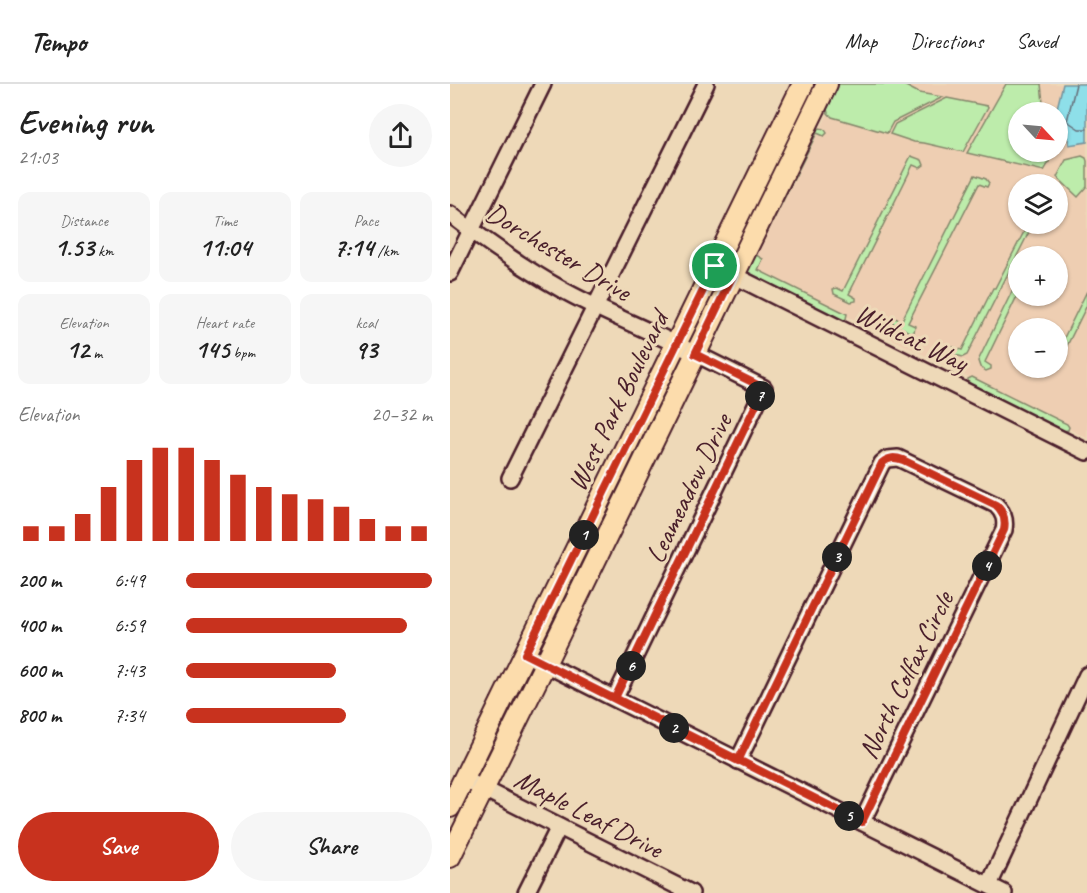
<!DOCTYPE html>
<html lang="en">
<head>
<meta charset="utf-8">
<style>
	:root { --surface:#fff; --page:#f6f6f6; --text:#222; --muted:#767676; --line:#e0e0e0; --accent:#c8321e }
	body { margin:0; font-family:Caveat,sans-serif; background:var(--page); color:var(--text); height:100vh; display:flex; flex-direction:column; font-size:22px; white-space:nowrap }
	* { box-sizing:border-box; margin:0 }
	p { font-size:20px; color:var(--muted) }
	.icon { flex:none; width:33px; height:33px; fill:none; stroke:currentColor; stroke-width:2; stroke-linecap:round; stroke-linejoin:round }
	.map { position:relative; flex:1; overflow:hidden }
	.panel { display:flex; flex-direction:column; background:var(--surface); width:450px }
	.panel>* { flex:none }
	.needle { width:39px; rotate:116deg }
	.tools { position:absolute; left:558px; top:18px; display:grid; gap:12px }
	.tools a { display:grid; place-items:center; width:60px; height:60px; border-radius:50%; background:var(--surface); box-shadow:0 2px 4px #0004; font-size:30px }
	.pin { position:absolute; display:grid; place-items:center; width:51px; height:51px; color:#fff; margin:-26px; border:3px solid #fff; border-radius:50%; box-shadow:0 2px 6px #0007 }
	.km { position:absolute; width:30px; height:30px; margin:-15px; border-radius:50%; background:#222; color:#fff; font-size:16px; line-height:30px; text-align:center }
	.round { display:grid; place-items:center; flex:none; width:63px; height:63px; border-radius:32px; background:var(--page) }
	.head { display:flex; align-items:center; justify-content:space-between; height:102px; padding:0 18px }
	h1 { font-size:33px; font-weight:700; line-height:45px }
	.stats { display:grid; grid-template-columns:repeat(3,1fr); gap:9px; height:102px; padding:6px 18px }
	.stats div { display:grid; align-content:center; border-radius:12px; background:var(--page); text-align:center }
	.stats b { font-size:26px; font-weight:700 }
	.stats small { font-size:16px; font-weight:400 }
	.stats p { font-size:16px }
	.chart { height:168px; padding:12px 18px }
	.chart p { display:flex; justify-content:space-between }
	.chart svg { width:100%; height:108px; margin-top:6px; stroke:var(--accent); stroke-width:6 }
	.primary-button { display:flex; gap:12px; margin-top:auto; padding:12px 18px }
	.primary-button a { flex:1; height:69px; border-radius:36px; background:var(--accent); color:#fff; font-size:24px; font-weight:700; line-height:69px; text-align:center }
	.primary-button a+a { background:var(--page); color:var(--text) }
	ul { padding:0 18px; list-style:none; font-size:20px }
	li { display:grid; grid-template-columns:96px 72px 1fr; align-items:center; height:45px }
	li i { height:15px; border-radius:8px; background:var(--accent) }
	header { display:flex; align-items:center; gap:36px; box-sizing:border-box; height:84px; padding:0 30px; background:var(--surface); border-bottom:2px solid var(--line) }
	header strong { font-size:28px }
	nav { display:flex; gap:33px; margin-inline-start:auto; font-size:21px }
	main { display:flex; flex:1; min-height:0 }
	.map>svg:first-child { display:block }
	.built { fill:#eeceb2; fill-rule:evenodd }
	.green { fill:#bdecab; stroke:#84866b; stroke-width:1.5 }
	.water { fill:#8edfe9; stroke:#73929d; stroke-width:1.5 }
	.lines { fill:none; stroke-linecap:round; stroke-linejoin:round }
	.shore { stroke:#656c77; stroke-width:1.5 }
	.minor-casing { stroke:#4a1f2b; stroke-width:20 }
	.major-casing { stroke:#4a1f2b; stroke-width:24 }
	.minor { stroke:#eed9b8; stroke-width:15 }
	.major { stroke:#fcdcac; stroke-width:20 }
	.route-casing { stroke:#fff; stroke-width:12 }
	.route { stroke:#c8321e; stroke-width:8 }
	.labels { text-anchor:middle; stroke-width:6; stroke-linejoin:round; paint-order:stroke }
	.street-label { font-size:28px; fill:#4a1f2b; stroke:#eed9b8 }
</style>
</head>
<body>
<header>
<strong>Tempo</strong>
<nav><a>Map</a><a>Directions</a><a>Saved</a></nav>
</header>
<main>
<section class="panel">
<div class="head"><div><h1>Evening run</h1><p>21:03</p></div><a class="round"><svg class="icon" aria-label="share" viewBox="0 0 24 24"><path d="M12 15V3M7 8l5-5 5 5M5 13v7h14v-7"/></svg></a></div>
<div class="stats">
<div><p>Distance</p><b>1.53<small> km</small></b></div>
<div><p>Time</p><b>11:04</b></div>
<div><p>Pace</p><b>7:14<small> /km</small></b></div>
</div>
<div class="stats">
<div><p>Elevation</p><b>12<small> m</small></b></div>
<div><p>Heart rate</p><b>145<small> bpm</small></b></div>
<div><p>kcal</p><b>93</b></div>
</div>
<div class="chart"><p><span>Elevation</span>20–32 m</p>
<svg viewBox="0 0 160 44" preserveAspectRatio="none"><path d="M5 44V38M15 44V38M25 44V33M35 44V22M45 44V11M55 44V6M65 44V6M75 44V11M85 44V17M95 44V22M105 44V25M115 44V27M125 44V30M135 44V35M145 44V38M155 44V38"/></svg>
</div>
<ul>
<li><b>200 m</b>6:49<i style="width:100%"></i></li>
<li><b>400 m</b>6:59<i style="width:90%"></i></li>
<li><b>600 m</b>7:43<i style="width:61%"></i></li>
<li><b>800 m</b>7:34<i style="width:65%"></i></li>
</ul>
<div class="primary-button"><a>Save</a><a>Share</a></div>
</section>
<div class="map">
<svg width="637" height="809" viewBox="0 0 637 809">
	<rect width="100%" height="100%" fill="#eed9b8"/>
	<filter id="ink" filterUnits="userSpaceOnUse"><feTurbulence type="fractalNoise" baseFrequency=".0167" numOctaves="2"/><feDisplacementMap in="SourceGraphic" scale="12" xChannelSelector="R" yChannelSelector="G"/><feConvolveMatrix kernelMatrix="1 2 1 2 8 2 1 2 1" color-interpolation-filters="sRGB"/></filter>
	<g filter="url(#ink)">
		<path class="built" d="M393,0H637V354L301,183ZM568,28H608V68H568ZM568,100H608V140H568ZM568,172H608V212H568ZM568,244H608V284H568Z"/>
		<g class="green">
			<polygon points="389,0 452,0 469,9 493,13 443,38 437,49 382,33 378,29 377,25"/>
			<polygon points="556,0 591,0 594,28 568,28 568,68 598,68 599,78 594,87 517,69"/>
			<polygon points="497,14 537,22 538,23 513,68 474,59 464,58 440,50 445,40"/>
			<path d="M367,44C371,44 375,44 377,49L374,52L367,49L306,171L313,175L308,186L397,230L396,235L393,237L302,192L297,187V183L362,50Z"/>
			<polygon points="461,72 472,76 474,81 470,84 463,81 399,210 406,214 406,217 401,218 384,210 383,205 387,204 393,207"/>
			<polygon points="632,72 636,74 637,77 637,103 628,113 607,93 616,76"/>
			<polygon points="525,91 536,95 539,99 537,103 529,100 458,239 465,242 464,248 461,249 444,240 442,237 443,234 452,236"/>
			<polygon points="578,140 583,140 517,271 513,273 505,271 502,268 503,263 512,266 543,204 545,204"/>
			<polygon points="568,195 568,210 535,278 541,282 541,285 536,287 530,283 528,277"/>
			<polygon points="637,207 637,221 608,280 608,266"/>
			<polygon points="522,293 617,340 619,343 618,346 613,347 521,301 518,297 518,295"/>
		</g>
		<polygon class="water" points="613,0 637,0 637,58 619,61 618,53 610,53 607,24"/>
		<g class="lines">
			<polyline class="shore" points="626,0 617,37 629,45 637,45"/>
			<defs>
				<g id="minor">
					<path d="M0,130C35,157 72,183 111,205C143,223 177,237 211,253C245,269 280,287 314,304L165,614"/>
					<polyline points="275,187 637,368"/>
					<polyline points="0,189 93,0"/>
					<polyline points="60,394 256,0"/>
					<polyline points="75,570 554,809"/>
					<path d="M288,677L432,379L437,375L448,374L546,421C554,429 556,436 554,446L412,738"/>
					<polyline points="14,695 241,809"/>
					<polyline points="539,801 637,591"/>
					<polyline points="76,809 109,743"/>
				</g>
				<g id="major">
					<polyline points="0,723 353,0"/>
					<polyline points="0,773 95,580 377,0"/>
				</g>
			</defs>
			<use href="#minor" class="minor-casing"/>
			<use href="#major" class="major-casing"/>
			<use href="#minor" class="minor"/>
			<use href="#major" class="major"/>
		</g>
	</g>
	<g class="lines" filter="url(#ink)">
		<defs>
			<path id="route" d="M265,182L75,570L288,677L432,379C439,373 445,373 453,376L546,421C554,428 556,436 554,446L412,738L165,614L314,304L245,270L283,191L265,182"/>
		</defs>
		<use href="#route" class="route-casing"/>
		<use href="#route" class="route"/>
	</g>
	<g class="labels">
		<g class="street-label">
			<text transform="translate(109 167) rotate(31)" y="10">Dorchester Drive</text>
			<text transform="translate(462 253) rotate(26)" y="10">Wildcat Way</text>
			<text transform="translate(167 317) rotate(-64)" y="10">West Park Boulevard</text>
			<text transform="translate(238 404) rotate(-64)" y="10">Leameadow Drive</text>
			<text transform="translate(455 591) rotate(-64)" y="10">North Colfax Circle</text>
			<text transform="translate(139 729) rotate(27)" y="10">Maple Leaf Drive</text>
		</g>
	</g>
</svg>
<div class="tools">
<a><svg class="needle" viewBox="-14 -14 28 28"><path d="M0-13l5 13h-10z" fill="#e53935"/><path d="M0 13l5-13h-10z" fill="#767676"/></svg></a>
<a><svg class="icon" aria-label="layers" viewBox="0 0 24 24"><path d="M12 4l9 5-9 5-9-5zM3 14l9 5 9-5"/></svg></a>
<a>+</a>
<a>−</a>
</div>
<div class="pin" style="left:265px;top:182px;background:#1e9e55"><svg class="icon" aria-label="arrive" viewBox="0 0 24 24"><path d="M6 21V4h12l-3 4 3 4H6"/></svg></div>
<b class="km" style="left:134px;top:451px">1</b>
<b class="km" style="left:224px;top:644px">2</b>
<b class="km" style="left:387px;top:473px">3</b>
<b class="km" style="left:537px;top:482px">4</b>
<b class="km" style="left:399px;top:732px">5</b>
<b class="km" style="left:181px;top:582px">6</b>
<b class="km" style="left:310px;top:312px">7</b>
</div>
</main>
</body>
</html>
